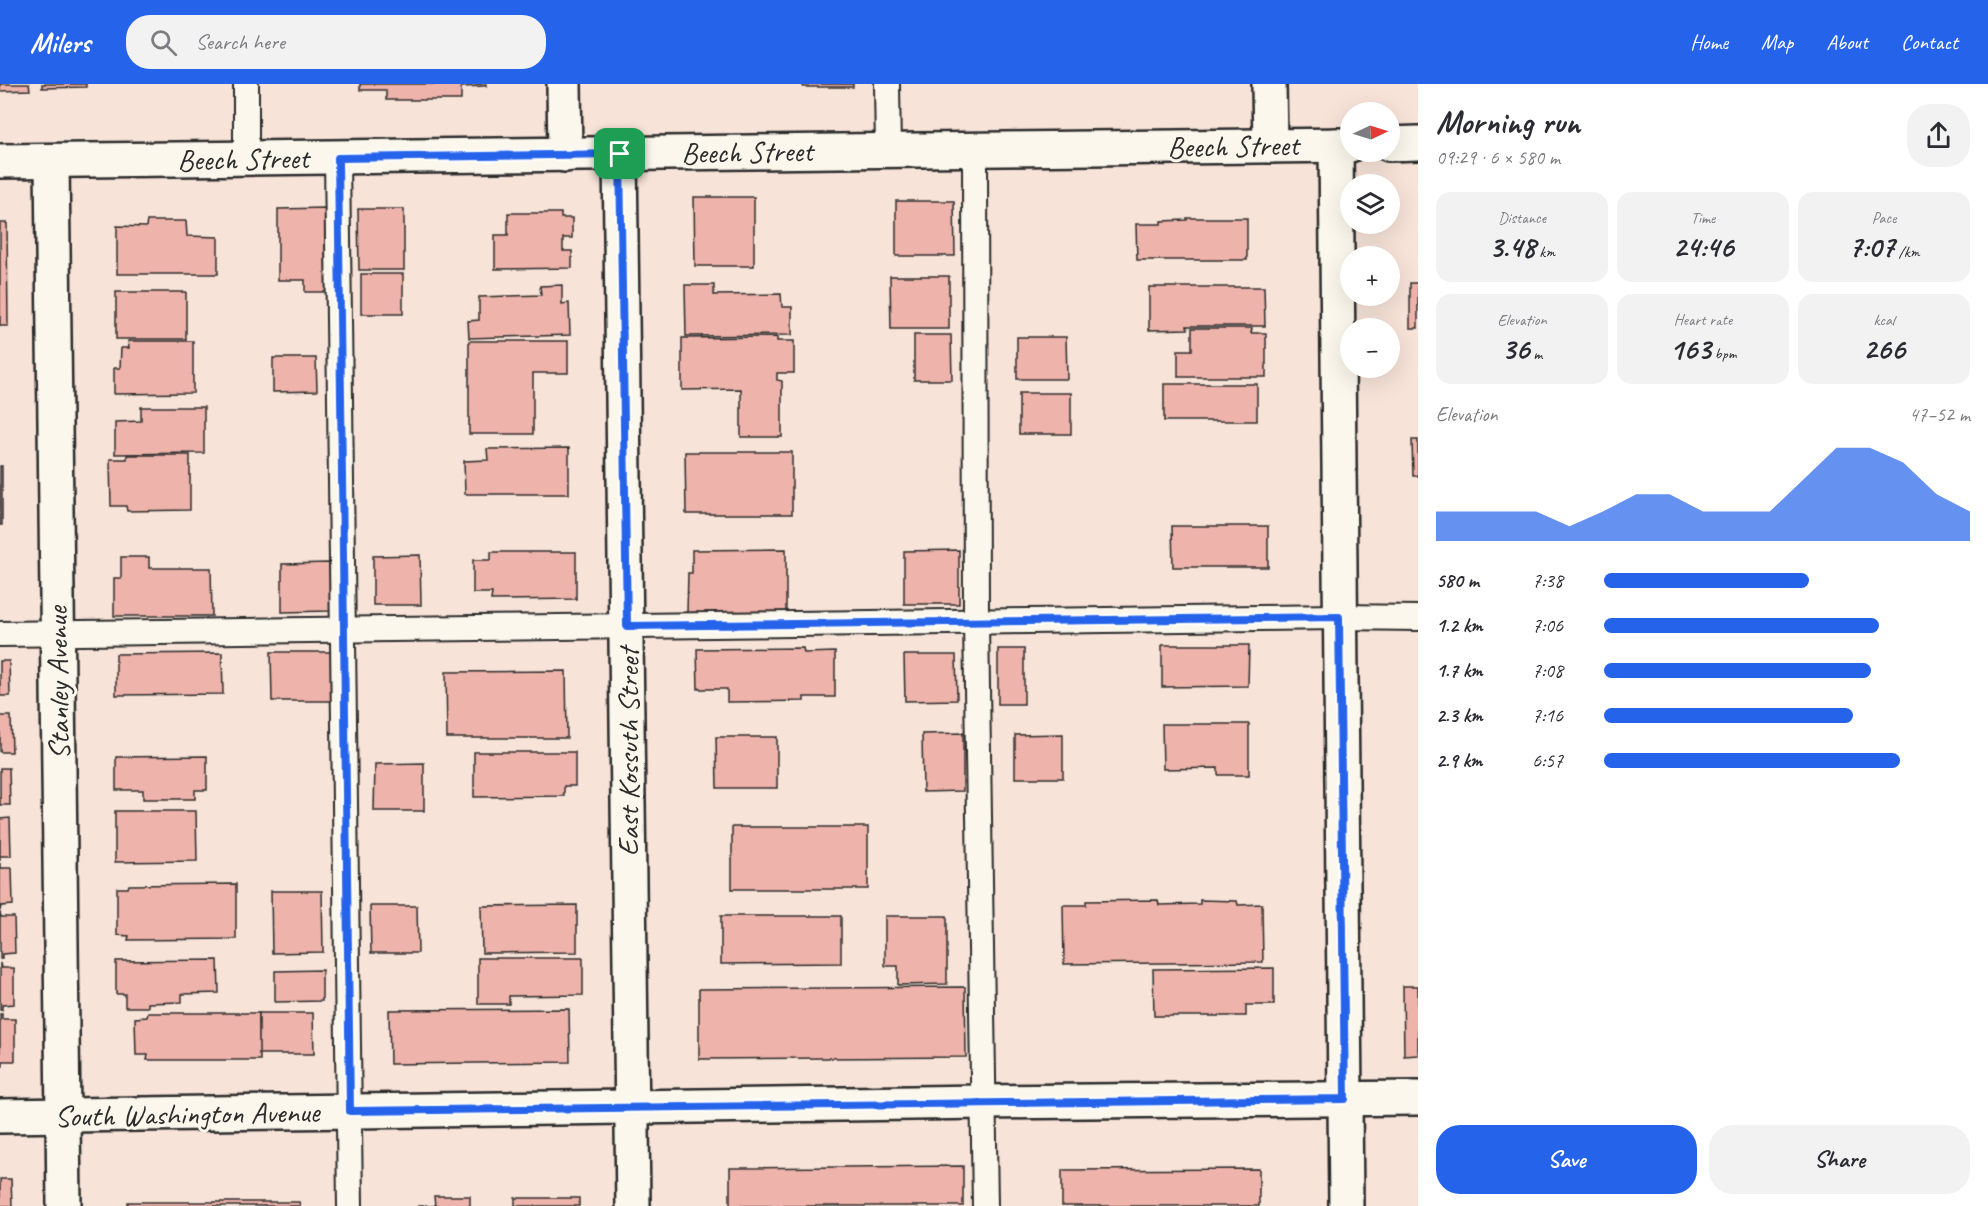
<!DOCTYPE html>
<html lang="en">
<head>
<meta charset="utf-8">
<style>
	:root { --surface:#fff; --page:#f2f2f3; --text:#2b2b33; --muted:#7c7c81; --accent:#2563eb }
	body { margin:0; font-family:Caveat,sans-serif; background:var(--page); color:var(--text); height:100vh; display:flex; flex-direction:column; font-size:22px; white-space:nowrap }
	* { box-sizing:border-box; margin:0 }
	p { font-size:20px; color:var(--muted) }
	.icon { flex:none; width:33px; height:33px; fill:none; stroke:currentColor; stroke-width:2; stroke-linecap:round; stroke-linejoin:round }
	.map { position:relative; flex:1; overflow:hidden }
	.panel { display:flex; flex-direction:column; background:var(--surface); width:570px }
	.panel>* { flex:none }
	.needle { width:39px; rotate:86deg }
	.fabs { position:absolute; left:1340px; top:18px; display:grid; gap:12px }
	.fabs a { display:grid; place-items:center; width:60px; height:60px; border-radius:50%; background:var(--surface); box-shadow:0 6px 24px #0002; font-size:30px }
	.pin { position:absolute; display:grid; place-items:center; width:51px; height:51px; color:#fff; margin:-26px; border-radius:12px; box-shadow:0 3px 9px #0006 }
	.round { display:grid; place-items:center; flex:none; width:63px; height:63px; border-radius:24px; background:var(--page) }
	.summary { display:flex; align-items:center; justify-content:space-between; height:102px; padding:0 18px }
	h1 { font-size:33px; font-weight:700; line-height:45px }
	.stats { display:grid; grid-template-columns:repeat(3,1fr); gap:9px; height:102px; padding:6px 18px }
	.stats div { display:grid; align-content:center; border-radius:15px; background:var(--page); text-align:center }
	.stats b { font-size:30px; font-weight:700 }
	.stats small { font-size:16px; font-weight:400 }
	.stats p { font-size:16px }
	.chart { height:168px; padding:12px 18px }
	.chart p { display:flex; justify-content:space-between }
	.chart svg { width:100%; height:108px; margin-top:6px; fill:var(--accent); opacity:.7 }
	.primary-button { display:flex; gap:12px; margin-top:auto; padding:12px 18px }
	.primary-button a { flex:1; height:69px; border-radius:24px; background:var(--accent); color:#fff; font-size:24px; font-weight:700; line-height:69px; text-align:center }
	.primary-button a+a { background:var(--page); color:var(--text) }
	ul { padding:0 18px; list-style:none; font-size:20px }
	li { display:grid; grid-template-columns:96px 72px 1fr; align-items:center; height:45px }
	li i { height:15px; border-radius:8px; background:var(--accent) }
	header { display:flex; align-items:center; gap:36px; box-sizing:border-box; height:84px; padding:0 30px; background:var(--accent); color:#fff }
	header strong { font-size:28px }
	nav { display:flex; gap:33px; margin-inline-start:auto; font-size:21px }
	.search { width:420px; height:54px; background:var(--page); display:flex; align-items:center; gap:15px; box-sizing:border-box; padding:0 21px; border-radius:24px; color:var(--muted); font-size:22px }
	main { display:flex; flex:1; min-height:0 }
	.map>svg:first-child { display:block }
	.building { fill:#eeb3aa; stroke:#2b2b2b; stroke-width:1.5 }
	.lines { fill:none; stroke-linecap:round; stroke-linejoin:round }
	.lane-casing { stroke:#2b2b2b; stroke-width:28 }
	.street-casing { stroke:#2b2b2b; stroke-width:38 }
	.lane { stroke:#fbf7ec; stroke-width:24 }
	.street { stroke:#fbf7ec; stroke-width:33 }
	.route-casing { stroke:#fff; stroke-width:12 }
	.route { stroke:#2563eb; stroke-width:8 }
	.labels { text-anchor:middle; stroke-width:6; stroke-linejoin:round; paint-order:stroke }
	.street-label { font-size:30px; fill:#2b2b2b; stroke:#fbf7ec }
</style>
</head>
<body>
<header>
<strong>Milers</strong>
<div class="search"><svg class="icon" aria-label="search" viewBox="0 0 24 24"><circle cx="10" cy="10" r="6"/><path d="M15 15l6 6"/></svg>Search here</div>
<nav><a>Home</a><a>Map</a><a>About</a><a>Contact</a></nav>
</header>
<main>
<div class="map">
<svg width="1418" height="1122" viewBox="0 0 1418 1122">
	<rect width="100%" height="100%" fill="#f7e3d8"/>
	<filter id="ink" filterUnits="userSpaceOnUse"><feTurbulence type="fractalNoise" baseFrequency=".0167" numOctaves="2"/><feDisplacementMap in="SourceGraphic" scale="12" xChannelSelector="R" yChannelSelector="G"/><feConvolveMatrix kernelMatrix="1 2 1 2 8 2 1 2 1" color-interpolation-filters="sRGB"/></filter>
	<g filter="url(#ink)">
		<g class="building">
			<polygon points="0,0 29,0 30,6 0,7"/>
			<polygon points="42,0 86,0 86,3 42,4"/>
			<polygon points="360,0 486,0 486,2 461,3 461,16 386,16 386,6 360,6"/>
			<rect x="803" y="0" width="50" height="3"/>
			<polygon points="694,113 754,113 754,182 695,182"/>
			<polygon points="896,117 954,117 955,172 896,172"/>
			<polygon points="325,124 326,208 305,208 305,196 278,196 278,125"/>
			<polygon points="358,125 404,125 404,186 359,186"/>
			<polygon points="508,129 561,129 561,134 572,134 572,154 563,154 563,167 572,167 572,184 495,185 495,151 508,151"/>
			<polygon points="1187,134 1247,134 1247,176 1137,176 1136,140 1161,140 1161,137 1187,136"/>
			<polygon points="147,137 186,137 187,152 218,153 218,190 117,190 117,142 146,143"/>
			<polygon points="0,139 7,139 8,242 0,242"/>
			<rect x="361" y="190" width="42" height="40"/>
			<polygon points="890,192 949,192 949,245 891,245"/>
			<rect x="1410" y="199" width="8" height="45"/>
			<polygon points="562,201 562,220 569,219 570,251 469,254 468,237 479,236 479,213 541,211 540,202"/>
			<polygon points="685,201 714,201 714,211 781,210 782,223 792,223 792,251 686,252"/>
			<polygon points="1149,203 1264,203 1265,242 1187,242 1188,245 1149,246"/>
			<rect x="116" y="208" width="70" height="47"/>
			<polygon points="1192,244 1252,244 1251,249 1266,249 1266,293 1178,293 1178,266 1192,266"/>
			<polygon points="914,251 951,251 952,296 914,296"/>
			<polygon points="777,253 777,257 794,257 794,289 777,289 777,296 782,297 782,353 741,353 741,305 682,306 682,254"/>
			<polygon points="1017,253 1066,253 1067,295 1017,295"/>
			<polygon points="128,257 193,257 193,309 114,310 114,284 120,284 121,264 129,264"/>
			<polygon points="469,257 568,257 568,289 533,289 533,350 469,350"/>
			<polygon points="273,274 316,274 317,307 273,308"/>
			<rect x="1164" y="300" width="93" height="37"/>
			<rect x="1019" y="309" width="52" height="41"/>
			<polygon points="141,323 204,323 204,369 115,370 115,338 141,337"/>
			<polygon points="1412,356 1418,356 1418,392 1413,392"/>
			<polygon points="569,364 569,410 465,410 464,377 488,376 487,365"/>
			<polygon points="685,368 792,368 792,430 686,430"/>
			<polygon points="127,371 190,371 190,426 127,427 126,422 111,422 110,375 127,375"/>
			<rect x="0" y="382" width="2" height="59"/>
			<polygon points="1172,442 1268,442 1268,483 1173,483"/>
			<polygon points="786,465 786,529 687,529 688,489 692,489 692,466"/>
			<polygon points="959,466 959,520 904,520 904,467"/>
			<polygon points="491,468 576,468 576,515 491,516 492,509 473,509 473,476 491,476"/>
			<polygon points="420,471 421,521 373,521 373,472"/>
			<polygon points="121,473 149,473 149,484 211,484 212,532 114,532 114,494 121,494"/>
			<polygon points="330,479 330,527 282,528 282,480"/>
			<polygon points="1162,561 1249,561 1248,602 1162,603"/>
			<polygon points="803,564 804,569 835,568 835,613 804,613 804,617 727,618 727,605 698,605 697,565"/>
			<rect x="998" y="565" width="26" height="55"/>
			<polygon points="271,568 331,568 332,617 272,617"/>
			<polygon points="222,569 223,610 116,611 116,570"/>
			<polygon points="904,571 956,571 957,616 905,617"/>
			<polygon points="0,577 9,577 10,612 0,612"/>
			<polygon points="566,587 567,654 447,654 446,588"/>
			<polygon points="0,632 11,632 12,668 0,668"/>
			<polygon points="1162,640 1249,640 1249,691 1218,691 1218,684 1163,685"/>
			<polygon points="963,649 963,707 923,708 922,650"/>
			<polygon points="1063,650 1063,694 1015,694 1015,651"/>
			<polygon points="716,653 777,653 777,704 717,704"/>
			<polygon points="474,668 575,668 575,702 564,702 564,712 474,713"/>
			<polygon points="207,672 207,706 195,706 195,715 143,715 143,706 116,706 116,673"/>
			<polygon points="424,679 424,727 374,727 375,680"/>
			<polygon points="0,684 9,684 10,721 0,721"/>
			<polygon points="115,727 196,727 197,777 115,778"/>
			<polygon points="10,734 11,772 0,772 0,777 0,735"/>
			<rect x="732" y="743" width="136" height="62"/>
			<polygon points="0,779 0,784 12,784 13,821 1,822 0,827"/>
			<polygon points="236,800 236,855 128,856 129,852 117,851 117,804 128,804 129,801"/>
			<polygon points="271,807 322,807 323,868 272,869"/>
			<polygon points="1158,816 1159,821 1200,820 1200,816 1237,817 1238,821 1262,820 1263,878 1064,880 1063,821 1086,821 1086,817"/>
			<polygon points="577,821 577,868 482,869 481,822"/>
			<polygon points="370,822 417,822 418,869 371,869"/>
			<polygon points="0,828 1,833 14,833 15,869 2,870 2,875 0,875"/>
			<polygon points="721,832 841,832 841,879 721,880"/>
			<polygon points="885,832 947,832 947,900 898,901 898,882 885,882"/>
			<polygon points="478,874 583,874 583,911 509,912 509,920 478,920"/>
			<polygon points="218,876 219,909 182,910 182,918 148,919 148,923 125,923 125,910 116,910 116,877"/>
			<polygon points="0,879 1,884 14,884 14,920 2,921 2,926 0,926"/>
			<polygon points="1274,884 1274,921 1246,921 1246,932 1154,932 1153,885"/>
			<polygon points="322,886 322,917 275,918 275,887"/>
			<polygon points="1403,902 1418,902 1418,971 1404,972"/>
			<polygon points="965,903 966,973 699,975 699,905"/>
			<polygon points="569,925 570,978 390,980 389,926"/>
			<polygon points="148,929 259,929 260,976 147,976 148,971 136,971 135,934 147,933"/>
			<polygon points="259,929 313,929 314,970 259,970"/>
			<polygon points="0,930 2,930 2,935 15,935 15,977 3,977 3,982 0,982"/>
			<polygon points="963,1082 963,1122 730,1122 730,1084"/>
			<polygon points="1259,1085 1259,1122 1062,1122 1062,1086"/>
			<polygon points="0,1095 11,1095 12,1122 0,1122"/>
			<polygon points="434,1112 470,1112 470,1122 417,1122 435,1122"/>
			<rect x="515" y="1114" width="64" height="8"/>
			<polygon points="128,1118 299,1118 300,1122 128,1122"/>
		</g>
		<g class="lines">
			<defs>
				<g id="lane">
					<polyline points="246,0 246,75"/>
					<polyline points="887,0 888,67"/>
					<polyline points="975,66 976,538 985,1122"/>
					<polyline points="337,74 350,1122"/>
					<polyline points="0,550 1339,533 1418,534"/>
				</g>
				<g id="street">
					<polyline points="564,0 565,71"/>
					<polyline points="1269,0 1270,62"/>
					<polyline points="1389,60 1418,59"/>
					<polyline points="1336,61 1346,1122"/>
					<polyline points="620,70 633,1122"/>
					<polyline points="0,77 1350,61"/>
					<polyline points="52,77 64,1122"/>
					<polyline points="0,1032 984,1018 1418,1014"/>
				</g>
			</defs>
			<use href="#lane" class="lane-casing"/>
			<use href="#street" class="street-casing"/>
			<use href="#lane" class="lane"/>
			<use href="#street" class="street"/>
		</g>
	</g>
	<g class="lines" filter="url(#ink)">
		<defs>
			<polygon id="route" points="620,70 627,542 1339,533 1345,1015 350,1027 338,74"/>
		</defs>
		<use href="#route" class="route-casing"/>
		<use href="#route" class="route"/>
	</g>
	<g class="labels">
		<g class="street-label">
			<text transform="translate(1233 62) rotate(-1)" y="10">Beech Street</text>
			<text transform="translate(747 68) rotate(-1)" y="10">Beech Street</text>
			<text transform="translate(243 75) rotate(-1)" y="10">Beech Street</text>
			<text transform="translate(58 599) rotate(-91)" y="10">Stanley Avenue</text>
			<text transform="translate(628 668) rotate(-90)" y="10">East Kossuth Street</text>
			<text transform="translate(187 1030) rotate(-1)" y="10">South Washington Avenue</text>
		</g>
	</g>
</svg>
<div class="fabs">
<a><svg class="needle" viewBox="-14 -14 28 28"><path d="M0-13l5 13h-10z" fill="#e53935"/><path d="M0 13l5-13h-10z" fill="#7c7c81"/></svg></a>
<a><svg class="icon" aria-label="layers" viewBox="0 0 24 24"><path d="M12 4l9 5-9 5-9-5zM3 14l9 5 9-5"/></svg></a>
<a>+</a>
<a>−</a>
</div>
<div class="pin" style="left:620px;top:70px;background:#1e9e55"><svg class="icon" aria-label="arrive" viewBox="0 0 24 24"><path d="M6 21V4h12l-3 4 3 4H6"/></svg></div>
</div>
<section class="panel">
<div class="summary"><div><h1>Morning run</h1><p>09:29 · 6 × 580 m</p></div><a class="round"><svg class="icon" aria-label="share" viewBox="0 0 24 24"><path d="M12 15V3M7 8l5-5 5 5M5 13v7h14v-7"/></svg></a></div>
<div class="stats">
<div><p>Distance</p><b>3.48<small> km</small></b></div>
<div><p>Time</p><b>24:46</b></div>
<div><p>Pace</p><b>7:07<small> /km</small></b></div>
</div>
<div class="stats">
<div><p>Elevation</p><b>36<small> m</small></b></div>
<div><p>Heart rate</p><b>163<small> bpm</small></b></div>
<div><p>kcal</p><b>266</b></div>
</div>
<div class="chart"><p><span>Elevation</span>47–52 m</p>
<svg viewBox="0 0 160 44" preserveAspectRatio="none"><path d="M0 44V32L10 32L20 32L30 32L40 38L50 32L60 25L70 25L80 32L90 32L100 32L110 19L120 6L130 6L140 12L150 25L160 32V44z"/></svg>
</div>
<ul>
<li><b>580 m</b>7:38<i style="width:56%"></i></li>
<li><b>1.2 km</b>7:06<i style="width:75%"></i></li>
<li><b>1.7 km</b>7:08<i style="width:73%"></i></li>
<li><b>2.3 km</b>7:16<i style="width:68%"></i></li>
<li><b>2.9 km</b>6:57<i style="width:81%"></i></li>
</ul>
<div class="primary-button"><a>Save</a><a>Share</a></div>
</section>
</main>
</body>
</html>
